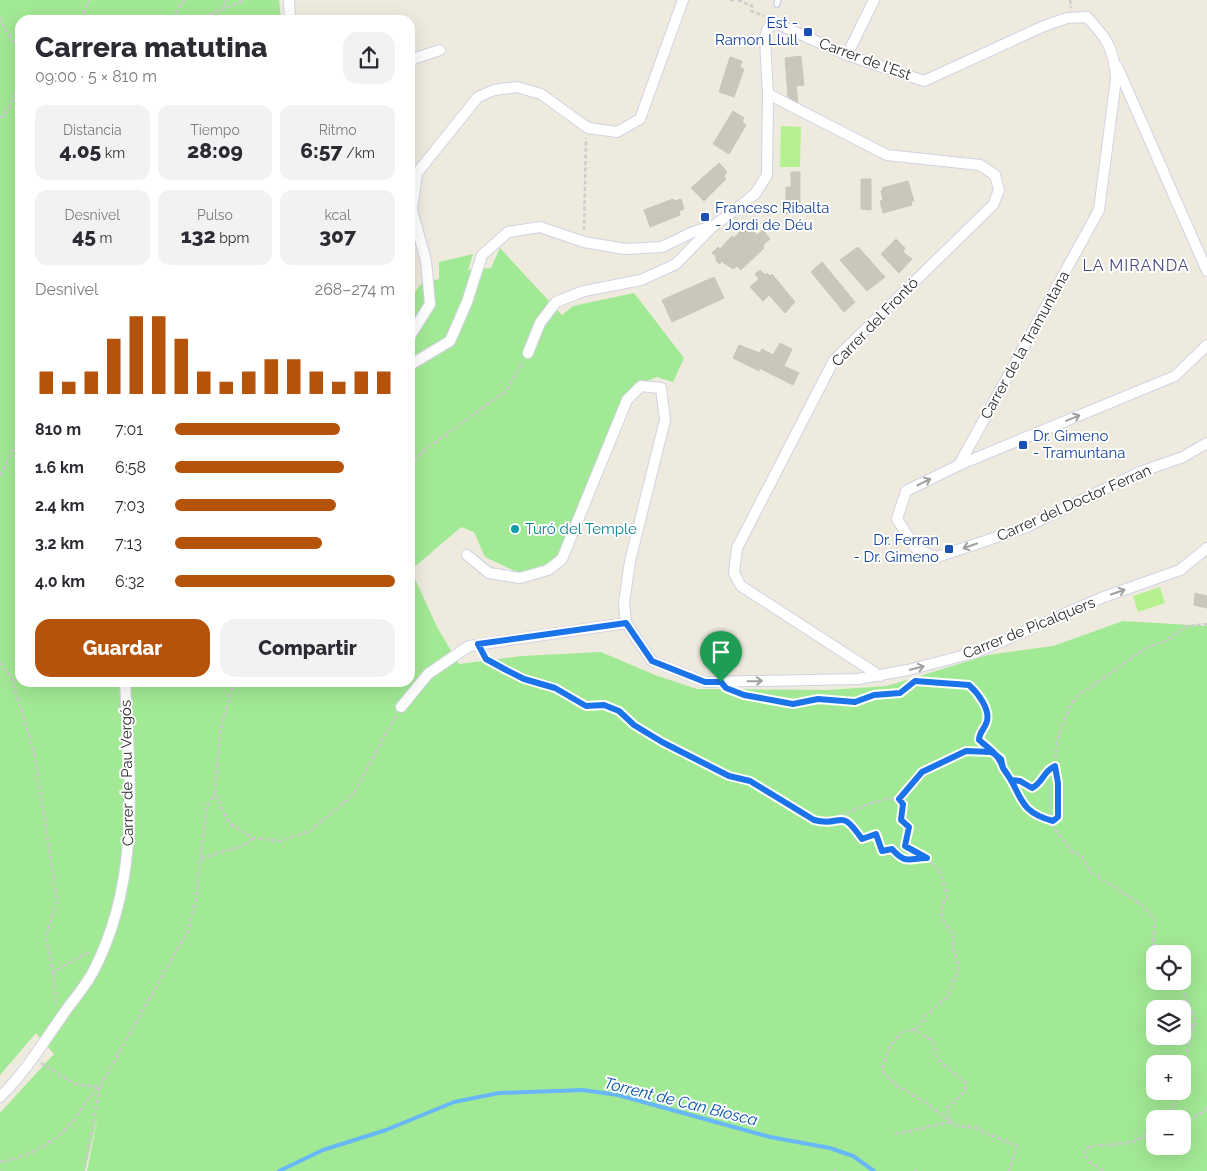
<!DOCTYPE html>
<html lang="es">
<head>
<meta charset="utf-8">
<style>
	:root { --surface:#fff; --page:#f2f2f3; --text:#2b2b33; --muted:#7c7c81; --accent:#b45309 }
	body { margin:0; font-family:Raleway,sans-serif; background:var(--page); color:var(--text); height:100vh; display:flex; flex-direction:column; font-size:19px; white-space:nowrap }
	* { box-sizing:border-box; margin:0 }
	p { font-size:16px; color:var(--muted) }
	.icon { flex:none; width:28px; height:28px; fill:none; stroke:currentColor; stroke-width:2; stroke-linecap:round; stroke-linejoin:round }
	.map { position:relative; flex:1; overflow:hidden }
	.drawer { position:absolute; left:15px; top:15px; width:400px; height:672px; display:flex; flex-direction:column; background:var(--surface); border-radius:15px; box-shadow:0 5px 20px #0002 }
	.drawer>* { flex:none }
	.buttons { position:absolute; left:1146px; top:945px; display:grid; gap:10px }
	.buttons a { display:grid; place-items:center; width:45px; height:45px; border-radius:10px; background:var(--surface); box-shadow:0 5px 20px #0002; font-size:25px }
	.pin { position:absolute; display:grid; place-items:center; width:42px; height:42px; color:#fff; margin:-51px -21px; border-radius:50% 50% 50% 0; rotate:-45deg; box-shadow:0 0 5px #0007 }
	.pin .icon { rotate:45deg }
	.round { display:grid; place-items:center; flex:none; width:52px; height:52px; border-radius:15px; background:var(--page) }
	.summary { display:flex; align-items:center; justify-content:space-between; height:85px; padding:0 20px }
	h1 { font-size:28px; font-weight:800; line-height:38px }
	.metrics { display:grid; grid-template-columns:repeat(3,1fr); gap:8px; height:85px; padding:5px 20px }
	.metrics div { display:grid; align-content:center; border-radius:12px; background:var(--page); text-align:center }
	.metrics b { font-size:21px; font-weight:800 }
	.metrics small { font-size:14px; font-weight:400 }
	.metrics p { font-size:14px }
	.chart { height:140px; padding:10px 20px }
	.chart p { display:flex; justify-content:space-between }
	.chart svg { width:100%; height:90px; margin-top:5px; stroke:var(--accent); stroke-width:6 }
	.cta { display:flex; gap:10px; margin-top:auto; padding:10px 20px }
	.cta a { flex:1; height:58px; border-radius:15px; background:var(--accent); color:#fff; font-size:20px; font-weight:800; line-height:58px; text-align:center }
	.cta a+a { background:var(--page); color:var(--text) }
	ul { padding:0 20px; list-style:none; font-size:16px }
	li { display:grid; grid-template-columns:80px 60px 1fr; align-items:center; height:38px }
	li i { height:12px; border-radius:6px; background:var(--accent) }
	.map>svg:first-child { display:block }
	.green { fill:#a2e995; fill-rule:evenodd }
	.pitch { fill:#b6f190 }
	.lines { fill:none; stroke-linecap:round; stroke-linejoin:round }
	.stream { stroke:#68b7f8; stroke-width:4 }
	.building { fill:#cac6bc; stroke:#cac6b6 }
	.service-casing { stroke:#d2d2e5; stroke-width:8 }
	.minor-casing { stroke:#d2d2e5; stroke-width:12 }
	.path { stroke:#ccc; stroke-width:2.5; stroke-dasharray:4 2.5; stroke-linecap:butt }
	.service { stroke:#fff; stroke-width:5 }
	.minor { stroke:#fff; stroke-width:10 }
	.oneway { stroke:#a0a0a0 }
	.route-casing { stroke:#fff; stroke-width:10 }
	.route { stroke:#1a73e8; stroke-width:6 }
	.transit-dot { fill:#1a4fb4; stroke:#fff; stroke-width:2 }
	.culture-dot { fill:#0f9aa8; stroke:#fff; stroke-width:2 }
	.labels { text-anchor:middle; stroke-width:4; stroke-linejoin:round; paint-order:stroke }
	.transit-label { font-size:15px; fill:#164399; stroke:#fff; text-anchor:end }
	.street-label { font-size:15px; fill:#2b2b2b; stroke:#fff }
	.culture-label { font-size:15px; fill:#0d838f; stroke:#fff; text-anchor:start }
	.neighbourhood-label { font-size:16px; letter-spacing:1px; fill:#484880; stroke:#fff }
	.water-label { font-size:16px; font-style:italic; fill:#0351a8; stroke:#fff }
</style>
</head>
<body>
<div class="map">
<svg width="1207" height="1171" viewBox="0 0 1207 1171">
	<rect width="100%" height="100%" fill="#eeeadd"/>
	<path class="green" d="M0,0H279L281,20H20V682H410V298L422,283L439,279V262L473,254L468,270L491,268L500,248L562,315L573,306L634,293L684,358L673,382L657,377L633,387L562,550L549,564L519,573L485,557L474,532L461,527L411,570L437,627L459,664L522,656L601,652L655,675L697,689L828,690L887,686L988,655L1053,646L1123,621L1207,626V1171H87L98,1115L85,1171H0V1113L54,1054L36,1033L0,1075ZM1155,954H1182V981H1155ZM1155,1009H1182V1036H1155ZM1155,1064H1182V1091H1155ZM1155,1119H1182V1146H1155Z"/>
	<g class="pitch">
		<polygon points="781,126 801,127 800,167 780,167"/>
		<polygon points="1160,587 1165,603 1138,612 1133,596"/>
	</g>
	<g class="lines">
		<polyline class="stream" points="279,1171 323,1150 386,1130 454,1102 499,1093 583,1090 618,1095 770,1137 830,1148 853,1156 874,1171"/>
	</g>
	<g class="building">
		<polygon points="801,56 804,85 796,86 798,104 788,97 785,58"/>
		<polygon points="730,57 742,61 740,68 744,69 734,97 719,92"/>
		<polygon points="733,111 744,118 742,122 746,125 729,154 713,144"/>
		<polygon points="719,163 727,172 724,176 726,179 704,201 691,188"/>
		<polygon points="791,172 800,172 800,214 786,214 786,187 791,187"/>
		<polygon points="861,179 871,179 871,210 861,209"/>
		<polygon points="908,181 914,201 911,201 912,205 883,213 880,201 883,200 881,191 883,191 882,188"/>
		<polygon points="673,199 675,201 681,199 684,209 679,211 680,215 650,227 644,210"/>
		<polygon points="747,224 757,235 763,230 770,239 763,245 764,248 741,270 737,266 733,269 721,261 720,264 716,261 716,256 712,253 718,247 720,249 732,236 734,238"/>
		<polygon points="896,239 905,248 903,252 912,259 899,273 881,254"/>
		<polygon points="858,247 885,277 867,291 840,260"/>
		<polygon points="822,262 855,302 844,312 811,272"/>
		<polygon points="760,270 765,275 767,273 770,276 772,274 795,302 785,313 769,295 763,301 750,287 759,279 755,274"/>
		<polygon points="714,277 724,298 672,322 662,300"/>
		<polygon points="780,343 792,349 784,366 799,373 793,385 759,368 759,371 733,358 739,345 760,353 762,349 773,355"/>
		<polygon points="1195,593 1207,596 1207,608 1194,605"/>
	</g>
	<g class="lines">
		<defs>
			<polyline id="service" points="777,4 778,0"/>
			<g id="minor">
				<polyline points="289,0 290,20"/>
				<polyline points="847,55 874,0"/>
				<polyline points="410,60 440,50"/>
				<polyline points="1117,66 1207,271"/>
				<polyline points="768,94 887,155 980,165 995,175 999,190 993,205 834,360 737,548 734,573 741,586 880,676"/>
				<polyline points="410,336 430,304 426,261 412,210 417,173 478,97 494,90 517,87 541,94 588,128 617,132 640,119 683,0"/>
				<polyline points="1207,345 1175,376 959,465 906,491 897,519 917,550 937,557 1024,528 1140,472 1183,457 1207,443"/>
				<polyline points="528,353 540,323 556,302 584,291 641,280 676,264 712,227"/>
				<path d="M410,365L450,341L467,302L482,255L508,232L540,227L584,242L625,249L662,247L693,232L715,225L755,194L767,175L768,94L765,39L767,30L773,22L847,55L924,81L1044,26L1067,18L1087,17C1107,39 1114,48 1116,79L1099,210L959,465"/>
				<polyline points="467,555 489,573 520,578 548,570 562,559 627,400 641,386 661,388 665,420 630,561 624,603 626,623 652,661 705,682 858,679 908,670 977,652 1101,598 1180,570 1207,548"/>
				<polyline points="401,707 428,674 469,646 626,623"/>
				<path d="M0,1097C24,1074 41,1046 60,1019C70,1003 84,989 93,972C141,880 130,782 125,682"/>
			</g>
		</defs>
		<use href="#service" class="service-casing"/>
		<use href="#minor" class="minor-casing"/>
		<g class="path">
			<polyline points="730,0 735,0"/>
			<polyline points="738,0 752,6 751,11 764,16"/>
			<polyline points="1070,0 1071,8"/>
			<polyline points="224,8 225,0"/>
			<polyline points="0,17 4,28 20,50"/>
			<polyline points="81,20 89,0"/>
			<polyline points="173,20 181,3 187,0"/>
			<polyline points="197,20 245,0"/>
			<polyline points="0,118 5,115 20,85"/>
			<polyline points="584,230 586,138"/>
			<polyline points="410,466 423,451 506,391 523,362"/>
			<polyline points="0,476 20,436"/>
			<path d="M484,654L486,659L508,671L525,679L555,688L586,706L604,705L619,711L634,725L662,742L729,776L750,781L814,820C833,825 840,815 856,809C869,804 884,798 899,799L903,804L901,820L909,827L905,846C933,865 940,860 947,898C934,912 945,923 954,936L953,948L959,968L947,997L926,1015L917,1029L902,1032L890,1046L882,1068L884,1074L897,1086L926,1103L951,1122L959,1126L979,1128L985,1133L1017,1146L1009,1171"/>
			<polyline points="0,663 10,674 34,752 57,900 46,937 53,972 89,952"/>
			<polyline points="237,682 231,691 220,731 215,793 229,823 253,838 280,841 310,831 353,795 396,715"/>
			<path d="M739,693L793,705L818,699L855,702L874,695L899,693L915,681L969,685C978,693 990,709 987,721C985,729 979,732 979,740L988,745L991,752L1001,759L1003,767L1026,809L1047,819L1071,851L1082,856L1090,871L1142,905L1155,919L1153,944L1167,954"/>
			<path d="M1012,780L1020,781L1032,788C1042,783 1043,771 1055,766"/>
			<polyline points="899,799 922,772 961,752 991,752"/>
			<path d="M839,819L848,821L862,839L876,835L882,851L892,849C906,865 909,858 927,859"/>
			<polyline points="1047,819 1053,821 1058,817 1059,797 1055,766 1057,741 1068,710 1076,697 1148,647 1166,641 1187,626 1207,624"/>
			<polyline points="201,859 247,844 253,838"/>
			<polyline points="53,972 56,1005"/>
			<polyline points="1179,981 1195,1019 1182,1072"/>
			<polyline points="41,1063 75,1084 100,1087 84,1171"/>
			<polyline points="1169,1119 1179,1091"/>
			<polyline points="1182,1123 1205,1111 1207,1106"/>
			<path d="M895,1134L951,1122L947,1108C956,1101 965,1095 966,1083L937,1059L934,1041L919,1033L917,1029"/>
			<path d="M0,1162C28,1157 55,1143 74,1120C84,1107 85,1099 100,1087L188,930L196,899L206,807L215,793"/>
			<polyline points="0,1170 0,1171"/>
			<polyline points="834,1170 836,1171"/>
			<polyline points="913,1171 917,1171"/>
			<polyline points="1103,1171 1088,1161 1084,1151 1091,1146 1130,1143 1155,1131"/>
		</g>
		<use href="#service" class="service"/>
		<use href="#minor" class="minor"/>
	</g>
	<defs><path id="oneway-shaft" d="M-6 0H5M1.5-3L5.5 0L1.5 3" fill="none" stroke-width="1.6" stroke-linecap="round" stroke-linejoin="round" transform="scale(1.25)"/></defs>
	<g class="oneway">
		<use href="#oneway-shaft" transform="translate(1073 418) rotate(-23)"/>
		<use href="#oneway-shaft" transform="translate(924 482) rotate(-26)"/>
		<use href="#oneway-shaft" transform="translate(970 546) rotate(161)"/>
		<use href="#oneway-shaft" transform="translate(1118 592) rotate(-19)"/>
		<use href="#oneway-shaft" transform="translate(917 668) rotate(-14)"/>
		<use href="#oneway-shaft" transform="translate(755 681) rotate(-1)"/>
	</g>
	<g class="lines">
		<defs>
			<path id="route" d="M721,682H705L652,661L626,623L478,644L486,659L508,671L524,679L555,688L586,706L604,705L619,711L634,725L662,742L729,776L750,781L814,820C844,828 838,805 862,839L876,834L882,851L892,849C906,865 909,858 927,858L905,846L909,827L901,820L903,804L899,799L922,772L966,751L991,752L996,755L1001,759L1003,768L1011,780L1020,781L1032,788C1043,783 1043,771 1055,766L1058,783V817L1053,821C1016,811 1023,794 1003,768C999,755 989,748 979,740C979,732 985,729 987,721C990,709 978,693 969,685L915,681L900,693L874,695L855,702L818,699L793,704L744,695L726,688L721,682"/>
		</defs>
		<use href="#route" class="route-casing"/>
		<use href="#route" class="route"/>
	</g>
	<g class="transit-dot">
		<rect x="803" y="27" width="10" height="10" rx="2.5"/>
		<rect x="700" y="212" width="10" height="10" rx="2.5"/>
		<rect x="1018" y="440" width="10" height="10" rx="2.5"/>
		<rect x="944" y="544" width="10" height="10" rx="2.5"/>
	</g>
	<circle class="culture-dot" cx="515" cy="529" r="5"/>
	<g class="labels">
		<g class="transit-label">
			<text x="798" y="28">Est -<tspan x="798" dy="17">Ramon Llull</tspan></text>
			<text x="715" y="213" text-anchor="start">Francesc Ribalta<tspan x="715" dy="17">- Jordi de Déu</tspan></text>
			<text x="1033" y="441" text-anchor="start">Dr. Gimeno<tspan x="1033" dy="17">- Tramuntana</tspan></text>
			<text x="939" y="545">Dr. Ferran<tspan x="939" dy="17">- Dr. Gimeno</tspan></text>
		</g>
		<g class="street-label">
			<text transform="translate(865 59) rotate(20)" y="5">Carrer de l'Est</text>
			<text transform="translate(875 322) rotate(-46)" y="5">Carrer del Frontó</text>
			<text transform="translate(1025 345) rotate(-61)" y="5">Carrer de la Tramuntana</text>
			<text transform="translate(1074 503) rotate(-24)" y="5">Carrer del Doctor Ferran</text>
			<text transform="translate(1029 628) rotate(-22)" y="5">Carrer de Picalquers</text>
			<text transform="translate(127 773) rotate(-91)" y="5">Carrer de Pau Vergós</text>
		</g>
		<g class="culture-label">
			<text x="525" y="534">Turó del Temple</text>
		</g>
		<g class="neighbourhood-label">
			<text x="1136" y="271">LA MIRANDA</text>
		</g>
		<g class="water-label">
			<text transform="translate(681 1101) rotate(14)" y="6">Torrent de Can Biosca</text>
		</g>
	</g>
</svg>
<div class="buttons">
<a><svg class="icon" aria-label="locate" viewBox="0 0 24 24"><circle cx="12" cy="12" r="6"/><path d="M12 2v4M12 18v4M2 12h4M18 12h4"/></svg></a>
<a><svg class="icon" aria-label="layers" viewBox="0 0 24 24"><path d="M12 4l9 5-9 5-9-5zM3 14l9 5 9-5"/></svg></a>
<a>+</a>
<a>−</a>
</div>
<div class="pin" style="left:721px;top:682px;background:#1e9e55"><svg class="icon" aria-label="arrive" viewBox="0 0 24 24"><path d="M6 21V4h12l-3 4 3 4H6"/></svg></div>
<section class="drawer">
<div class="summary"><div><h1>Carrera matutina</h1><p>09:00 · 5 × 810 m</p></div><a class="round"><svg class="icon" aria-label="share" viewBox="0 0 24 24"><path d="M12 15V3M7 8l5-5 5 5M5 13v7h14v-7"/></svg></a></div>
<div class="metrics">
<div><p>Distancia</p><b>4.05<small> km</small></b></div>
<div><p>Tiempo</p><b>28:09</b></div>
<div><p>Ritmo</p><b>6:57<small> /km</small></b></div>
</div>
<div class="metrics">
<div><p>Desnivel</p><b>45<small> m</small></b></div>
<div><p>Pulso</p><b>132<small> bpm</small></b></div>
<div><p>kcal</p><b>307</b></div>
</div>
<div class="chart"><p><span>Desnivel</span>268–274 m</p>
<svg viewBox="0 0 160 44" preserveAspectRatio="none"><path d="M5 44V33M15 44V38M25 44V33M35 44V17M45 44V6M55 44V6M65 44V17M75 44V33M85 44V38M95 44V33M105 44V27M115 44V27M125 44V33M135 44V38M145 44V33M155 44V33"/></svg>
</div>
<ul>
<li><b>810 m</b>7:01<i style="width:75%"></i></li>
<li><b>1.6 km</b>6:58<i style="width:77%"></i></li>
<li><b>2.4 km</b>7:03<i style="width:73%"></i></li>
<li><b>3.2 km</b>7:13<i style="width:67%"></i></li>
<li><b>4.0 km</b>6:32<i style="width:100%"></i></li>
</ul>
<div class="cta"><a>Guardar</a><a>Compartir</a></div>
</section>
</div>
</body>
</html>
